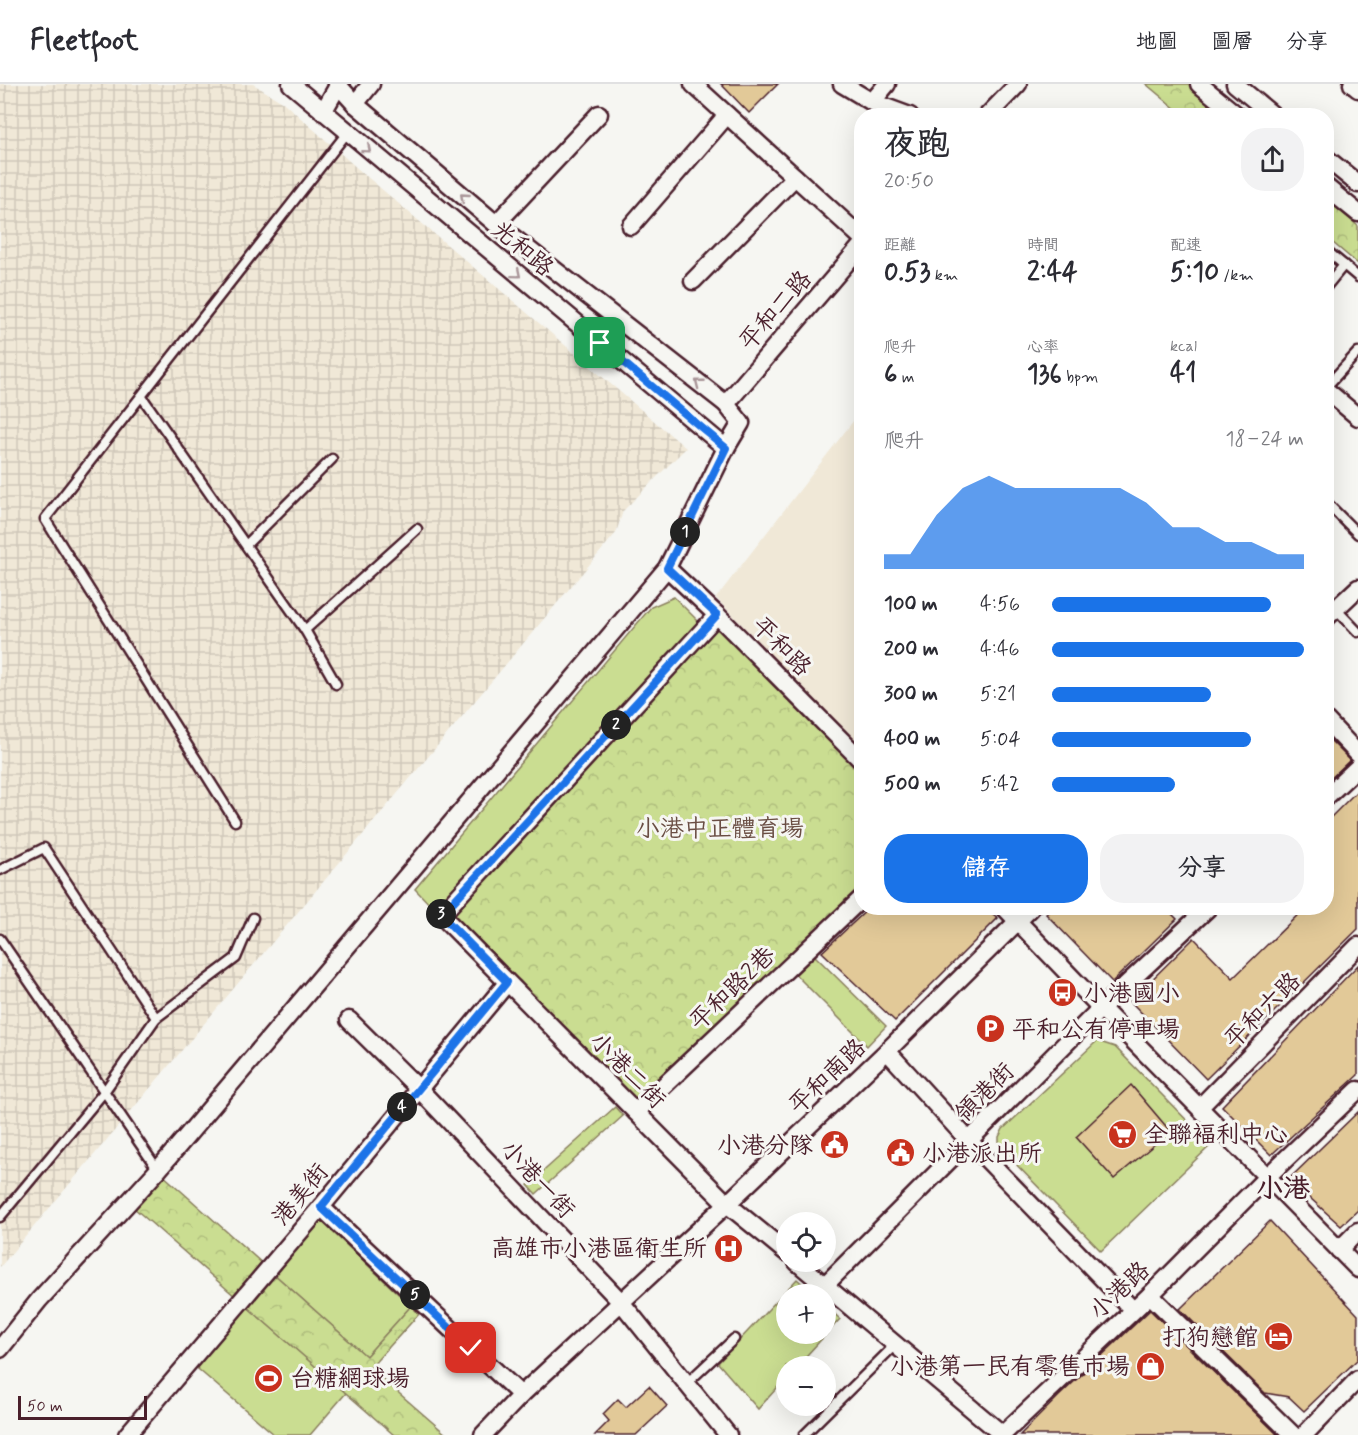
<!DOCTYPE html>
<html lang="zh-TW">
<head>
<meta charset="utf-8">
<style>
	:root { --surface:#fff; --page:#f2f2f3; --text:#2b2b33; --muted:#7c7c81; --line:#e1e1e2; --accent:#1a73e8 }
	body { margin:0; font-family:Mynerve,"LXGW WenKai TC",sans-serif; background:var(--page); color:var(--text); height:100vh; display:flex; flex-direction:column; font-size:22px; white-space:nowrap }
	* { box-sizing:border-box; margin:0 }
	p { font-size:20px; color:var(--muted) }
	.icon { flex:none; width:33px; height:33px; fill:none; stroke:currentColor; stroke-width:2; stroke-linecap:round; stroke-linejoin:round }
	.map { position:relative; flex:1; overflow:hidden }
	.sheet { position:absolute; left:854px; top:24px; width:480px; height:807px; display:flex; flex-direction:column; background:var(--surface); border-radius:24px; box-shadow:0 6px 24px #0002 }
	.sheet>* { flex:none }
	.tools { position:absolute; left:776px; top:1128px; display:grid; gap:12px }
	.tools a { display:grid; place-items:center; width:60px; height:60px; border-radius:50%; background:var(--surface); box-shadow:0 6px 24px #0002; font-size:30px }
	.scale { position:absolute; left:18px; bottom:15px; width:129px; box-sizing:border-box; padding-left:6px; border:3px solid #4a1f2b; border-top:0; font-size:16px; line-height:21px; white-space:nowrap; color:#4a1f2b; -webkit-text-stroke:4px #f6f6f2; paint-order:stroke }
	.pin { position:absolute; display:grid; place-items:center; width:51px; height:51px; color:#fff; margin:-26px; border-radius:12px; box-shadow:0 3px 9px #0006 }
	.km { position:absolute; width:30px; height:30px; margin:-15px; border-radius:50%; background:#222; color:#fff; font-size:16px; line-height:30px; text-align:center }
	.round { display:grid; place-items:center; flex:none; width:63px; height:63px; border-radius:24px; background:var(--page) }
	.headline { display:flex; align-items:center; justify-content:space-between; height:102px; padding:0 30px }
	h1 { font-size:33px; font-weight:700; line-height:45px }
	.stats { display:grid; grid-template-columns:repeat(3,1fr); gap:9px; height:102px; padding:6px 30px }
	.stats div { display:grid; align-content:center }
	.stats b { font-size:26px; font-weight:700 }
	.stats small { font-size:16px; font-weight:400 }
	.stats p { font-size:16px }
	.chart { height:168px; padding:12px 30px }
	.chart p { display:flex; justify-content:space-between }
	.chart svg { width:100%; height:108px; margin-top:6px; fill:var(--accent); opacity:.7 }
	.primary-button { display:flex; gap:12px; margin-top:auto; padding:12px 30px }
	.primary-button a { flex:1; height:69px; border-radius:24px; background:var(--accent); color:#fff; font-size:24px; font-weight:700; line-height:69px; text-align:center }
	.primary-button a+a { background:var(--page); color:var(--text) }
	ul { padding:0 30px; list-style:none; font-size:20px }
	li { display:grid; grid-template-columns:96px 72px 1fr; align-items:center; height:45px }
	li i { height:15px; border-radius:8px; background:var(--accent) }
	header { display:flex; align-items:center; gap:36px; box-sizing:border-box; height:84px; padding:0 30px; background:var(--surface); border-bottom:2px solid var(--line) }
	header strong { font-size:28px }
	nav { display:flex; gap:33px; margin-inline-start:auto; font-size:21px }
	.map>svg:first-child { display:block }
	.built { fill:#f0e8d7 }
	.industrial { fill:url(#industrial-grid) }
	.green { fill:#cadd91; stroke:#8a7e5e; stroke-width:1.5 }
	.park { fill:url(#park-crowns); stroke:#8a7e5e; stroke-width:1.5 }
	.building { fill:#e2c998; stroke:#4a1f2b; stroke-width:1.5 }
	.lines { fill:none; stroke-linecap:round; stroke-linejoin:round }
	.service-casing { stroke:#4a1f2b; stroke-width:13 }
	.minor-casing { stroke:#4a1f2b; stroke-width:21 }
	.service { stroke:#f6f6f2; stroke-width:8 }
	.minor { stroke:#f6f6f2; stroke-width:16 }
	.oneway { stroke:#a99598 }
	.route-casing { stroke:#fff; stroke-width:12 }
	.route { stroke:#1a73e8; stroke-width:8 }
	.labels { text-anchor:middle; stroke-width:6; stroke-linejoin:round; paint-order:stroke }
	.street-label { font-size:24px; fill:#4a1f2b; stroke:#f6f6f2 }
	.park-label { font-size:24px; fill:#6a4e44; stroke:#f6f6f2 }
	.poi-label { font-size:24px; fill:#4a1f2b; stroke:#f6f6f2; text-anchor:start }
	.quarter-label { font-size:27px; font-weight:bold; fill:#4a1f2b; stroke:#f6f6f2 }
</style>
</head>
<body>
<header>
<strong>Fleetfoot</strong>
<nav><a>地圖</a><a>圖層</a><a>分享</a></nav>
</header>
<div class="map">
<svg width="1358" height="1351" viewBox="0 0 1358 1351">
	<defs>
		<pattern id="industrial-grid" width="8" height="8" patternUnits="userSpaceOnUse" patternTransform="scale(1.5)"><rect width="8" height="8" fill="#f0e8d7"/><path d="M0 4h8M4 0v8" fill="none" stroke="#cfc7b9"/></pattern>
		<pattern id="park-crowns" width="20" height="18" patternUnits="userSpaceOnUse" patternTransform="scale(1.5)"><rect width="20" height="18" fill="#cadd91"/><path d="M2 6a3 3 0 1 1 6 0M12 15a3 3 0 1 1 6 0" fill="none" stroke="#afbd7d"/></pattern>
	</defs>
	<rect width="100%" height="100%" fill="#f6f6f2"/>
	<filter id="ink" filterUnits="userSpaceOnUse"><feTurbulence type="fractalNoise" baseFrequency=".0167" numOctaves="2"/><feDisplacementMap in="SourceGraphic" scale="12" xChannelSelector="R" yChannelSelector="G"/><feConvolveMatrix kernelMatrix="1 2 1 2 8 2 1 2 1" color-interpolation-filters="sRGB"/></filter>
	<g filter="url(#ink)">
		<polygon class="built" points="861,327 861,664 716,514"/>
		<polygon class="industrial" points="0,0 253,0 284,19 358,85 686,364 623,427 616,449 0,1183"/>
		<g class="green">
			<polygon points="674,513 701,540 436,827 415,805 651,523"/>
			<polygon points="813,870 886,942 867,962 794,889"/>
			<polygon points="1097,957 1115,963 1211,1061 1101,1167 999,1063 999,1053 1003,1045"/>
			<polygon points="615,1023 623,1032 536,1110 528,1101"/>
			<polygon points="319,1135 411,1222 366,1272 273,1189"/>
			<polygon points="797,1195 814,1210 786,1210 786,1250 825,1250 825,1221 840,1235 797,1282 786,1282 786,1294 758,1325 718,1279"/>
			<polygon points="244,1220 346,1309 310,1351 275,1351 192,1280"/>
		</g>
		<g class="park">
			<polygon points="1146,0 1191,0 1228,31 1183,31"/>
			<polygon points="1326,115 1358,142 1358,180 1326,153"/>
			<polygon points="721,537 861,678 861,805 635,1022 444,832"/>
			<polygon points="162,1090 366,1272 411,1222 419,1230 370,1284 447,1351 394,1351 134,1124"/>
		</g>
		<g class="building">
			<polygon points="721,0 778,0 749,29"/>
			<polygon points="1326,652 1350,676 1326,699"/>
			<polygon points="1358,706 1358,845 1206,995 1130,917 1194,854 1233,894 1305,824 1326,824 1326,738"/>
			<polygon points="869,824 985,824 998,834 895,937 822,868"/>
			<polygon points="1053,824 1166,824 1177,835 1112,898 1046,830"/>
			<polygon points="1358,881 1358,991 1271,1071 1222,1022"/>
			<polygon points="1131,1001 1170,1047 1114,1095 1076,1053"/>
			<polygon points="1358,1028 1358,1126 1341,1142 1289,1095"/>
			<polygon points="1270,1137 1358,1231 1358,1275 1304,1327 1289,1313 1265,1309 1180,1225"/>
			<polygon points="1150,1226 1278,1351 1020,1351 1059,1312"/>
			<polygon points="649,1302 667,1322 636,1351 595,1351 609,1337 603,1330 618,1315 626,1323"/>
		</g>
		<g class="lines">
			<defs>
				<g id="service">
					<polyline points="1326,166 1358,193"/>
					<polyline points="1326,203 1344,181"/>
					<polyline points="1326,303 1358,268"/>
					<polyline points="142,313 305,546 336,600"/>
					<polyline points="1326,418 1358,450"/>
					<polyline points="246,461 332,375"/>
					<polyline points="1336,525 1358,548"/>
					<polyline points="305,546 417,445"/>
					<polyline points="235,737 45,435 347,49"/>
					<polyline points="0,786 44,764 156,934 104,1008 0,1133"/>
					<polyline points="0,855 158,1086"/>
					<polyline points="156,934 236,874 253,834"/>
					<polyline points="686,1300 734,1255"/>
					<polyline points="804,1351 895,1261"/>
				</g>
				<g id="minor">
					<polyline points="291,0 726,364"/>
					<polyline points="693,0 861,153"/>
					<polyline points="842,0 872,18 910,32"/>
					<polyline points="1199,0 1238,32"/>
					<polyline points="1235,0 1274,32"/>
					<polyline points="1352,0 1358,5"/>
					<polyline points="872,18 887,0"/>
					<polyline points="355,20 371,0"/>
					<polyline points="323,28 339,0"/>
					<polyline points="987,32 1018,0"/>
					<polyline points="1326,74 1358,100"/>
					<polyline points="1326,103 1358,129"/>
					<polyline points="496,140 599,30"/>
					<polyline points="631,142 727,31"/>
					<polyline points="693,197 795,93"/>
					<polyline points="1326,306 1358,333"/>
					<polyline points="726,320 861,162"/>
					<polyline points="667,484 717,531 861,676"/>
					<polyline points="717,531 441,831 727,1120 786,1168"/>
					<polyline points="1326,534 1358,504"/>
					<polyline points="1326,636 1358,670"/>
					<polyline points="1326,713 1358,683"/>
					<polyline points="1005,824 1101,924 1358,1185"/>
					<polyline points="349,936 418,1004 621,1218 728,1351"/>
					<polyline points="887,967 970,1058 1133,1226"/>
					<polyline points="1200,1023 1358,862"/>
					<polyline points="636,1028 861,815"/>
					<polyline points="321,1123 521,1311"/>
					<polyline points="1339,1166 1358,1147"/>
					<polyline points="797,1178 1003,1351"/>
					<polyline points="825,1201 1101,924 1208,824"/>
					<polyline points="1150,1211 1293,1351"/>
					<polyline points="0,1265 39,1216 158,1086 667,484 726,364 741,339 726,320 496,140 355,20 337,0"/>
					<polyline points="127,1351 321,1123 507,899"/>
					<polyline points="483,1351 521,1311 727,1120 887,967 1031,824"/>
					<polyline points="1002,1351 1150,1211 1267,1093 1358,1006"/>
					<polyline points="1304,1351 1358,1295"/>
				</g>
			</defs>
			<use href="#service" class="service-casing"/>
			<use href="#minor" class="minor-casing"/>
			<use href="#service" class="service"/>
			<use href="#minor" class="minor"/>
		</g>
		<defs><path id="oneway-chevron" d="M-2-3.5L2.5 0L-2 3.5" fill="none" stroke-width="1.6" stroke-linecap="round" stroke-linejoin="round" transform="scale(1.5)"/></defs>
		<g class="oneway">
			<use href="#oneway-chevron" transform="translate(367 65) rotate(40)"/>
			<use href="#oneway-chevron" transform="translate(464 113) rotate(-139)"/>
			<use href="#oneway-chevron" transform="translate(517 190) rotate(40)"/>
			<use href="#oneway-chevron" transform="translate(699 299) rotate(-142)"/>
		</g>
	</g>
	<g class="lines" filter="url(#ink)">
		<defs>
			<polyline id="route" points="471,1264 321,1123 507,898 441,831 717,531 667,484 726,364 600,259"/>
		</defs>
		<use href="#route" class="route-casing"/>
		<use href="#route" class="route"/>
	</g>
	<defs>
		<symbol id="bus-disc" viewBox="-11 -11 22 22"><circle r="9.5" fill="#c8321e" stroke="#f6f6f2"/><path d="M-5-6H5V4H4V6H2V4H-2V6H-4V4H-5ZM-3.5-4V0h7V-4ZM-3.5 1.2v1.5H-2V1.2ZM2 1.2v1.5H3.5V1.2Z" fill="#fff"/></symbol>
		<symbol id="parking-disc" viewBox="-11 -11 22 22"><circle r="9.5" fill="#c8321e" stroke="#f6f6f2"/><path d="M-3.5-5.5H1a3.5 3.5 0 0 1 0 7H-1V5.5H-3.5ZM-1-3.4V-.6H.8a1.4 1.4 0 0 0 0-2.8Z" fill="#fff"/></symbol>
		<symbol id="supermarket-disc" viewBox="-11 -11 22 22"><circle r="9.5" fill="#c8321e" stroke="#f6f6f2"/><path d="M-6-5.5h2.5l.6 2H6L4.5 2H-2.5L-4.4-4H-6ZM-1.5 3.2a1.3 1.3 0 1 0 .1 0ZM3 3.2a1.3 1.3 0 1 0 .1 0Z" fill="#fff"/></symbol>
		<symbol id="civic-disc" viewBox="-11 -11 22 22"><circle r="9.5" fill="#c8321e" stroke="#f6f6f2"/><path d="M-.6-6.5H3V-4.5H.6V-3L4-1V1h2V6H-6V1h2V-1L-.6-3ZM-1.2 2.5V6h2.4V2.5Z" fill="#fff"/></symbol>
		<symbol id="hospital-disc" viewBox="-11 -11 22 22"><circle r="9.5" fill="#c8321e" stroke="#f6f6f2"/><path d="M-5-5h3v3.5h4V-5h3V5h-3V1.5h-4V5h-3Z" fill="#fff"/></symbol>
		<symbol id="hotel-disc" viewBox="-11 -11 22 22"><circle r="9.5" fill="#c8321e" stroke="#f6f6f2"/><path d="M-6-4.5h1.5V1H6V5H4.5V3h-9V5H-6ZM-4 0a1.8 1.8 0 1 1 3.6 0ZM.5 0V-2.5h3Q6-2.5 6 0Z" fill="#fff"/></symbol>
		<symbol id="shop-disc" viewBox="-11 -11 22 22"><circle r="9.5" fill="#c8321e" stroke="#f6f6f2"/><path d="M-5-2.5h2.3a2.7 3.5 0 0 1 5.4 0H5L5.5 6h-11ZM-1.5-2.5h3a1.5 2.3 0 0 0-3 0Z" fill="#fff"/></symbol>
		<symbol id="stadium-disc" viewBox="-11 -11 22 22"><circle r="9.5" fill="#c8321e" stroke="#f6f6f2"/><path d="M0-5a6.5 5 0 1 0 0 10a6.5 5 0 1 0 0-10ZM-3.5-1.8h7v3.6h-7Z" fill="#fff"/></symbol>
	</defs>
	<g fill-rule="evenodd">
		<use href="#bus-disc" x="1046" y="892" width="33" height="33"/>
		<use href="#parking-disc" x="974" y="928" width="33" height="33"/>
		<use href="#supermarket-disc" x="1106" y="1034" width="33" height="33"/>
		<use href="#civic-disc" x="818" y="1044" width="33" height="33"/>
		<use href="#civic-disc" x="884" y="1052" width="33" height="33"/>
		<use href="#hospital-disc" x="712" y="1148" width="33" height="33"/>
		<use href="#hotel-disc" x="1262" y="1236" width="33" height="33"/>
		<use href="#shop-disc" x="1134" y="1266" width="33" height="33"/>
		<use href="#stadium-disc" x="252" y="1278" width="33" height="33"/>
	</g>
	<g class="labels">
		<g class="street-label">
			<text transform="translate(523 164) rotate(40)" y="8">光和路</text>
			<text transform="translate(775 226) rotate(-49)" y="8">平和二路</text>
			<text transform="translate(782 562) rotate(45)" y="8">平和路</text>
			<text transform="translate(732 904) rotate(-44)" y="8">平和路2巷</text>
			<text transform="translate(1262 926) rotate(-45)" y="8">平和六路</text>
			<text transform="translate(628 986) rotate(45)" y="8">小港二街</text>
			<text transform="translate(827 992) rotate(-44)" y="8">平和南路</text>
			<text transform="translate(984 1008) rotate(-45)" y="8">領港街</text>
			<text transform="translate(538 1095) rotate(47)" y="8">小港一街</text>
			<text transform="translate(300 1110) rotate(-50)" y="8">港美街</text>
			<text transform="translate(1119 1206) rotate(-43)" y="8">小港路</text>
		</g>
		<g class="park-label">
			<text x="720" y="752">小港中正體育場</text>
		</g>
		<g class="poi-label">
			<text x="1084" y="917">小港國小</text>
			<text x="1012" y="953">平和公有停車場</text>
			<text x="1144" y="1058">全聯褔利中心</text>
			<text x="813" y="1069" text-anchor="end">小港分隊</text>
			<text x="922" y="1077">小港派出所</text>
			<text x="707" y="1172" text-anchor="end">高雄市小港區衛生所</text>
			<text x="1258" y="1261" text-anchor="end">打狗戀館</text>
			<text x="1130" y="1290" text-anchor="end">小港第一民有零售市場</text>
			<text x="290" y="1302">台糖網球場</text>
		</g>
		<g class="quarter-label">
			<text x="1283" y="1113">小港</text>
		</g>
	</g>
</svg>
<div class="tools">
<a><svg class="icon" aria-label="locate" viewBox="0 0 24 24"><circle cx="12" cy="12" r="6"/><path d="M12 2v4M12 18v4M2 12h4M18 12h4"/></svg></a>
<a>+</a>
<a>−</a>
</div>
<div class="scale">50 m</div>
<div class="pin" style="left:600px;top:259px;background:#1e9e55"><svg class="icon" aria-label="arrive" viewBox="0 0 24 24"><path d="M6 21V4h12l-3 4 3 4H6"/></svg></div>
<div class="pin" style="left:471px;top:1264px;background:#d93025"><svg class="icon" aria-label="check" viewBox="0 0 24 24"><path d="M5 12l5 5 9-10"/></svg></div>
<b class="km" style="left:685px;top:448px">1</b>
<b class="km" style="left:616px;top:641px">2</b>
<b class="km" style="left:441px;top:830px">3</b>
<b class="km" style="left:402px;top:1023px">4</b>
<b class="km" style="left:415px;top:1211px">5</b>
<section class="sheet">
<div class="headline"><div><h1>夜跑</h1><p>20:50</p></div><a class="round"><svg class="icon" aria-label="share" viewBox="0 0 24 24"><path d="M12 15V3M7 8l5-5 5 5M5 13v7h14v-7"/></svg></a></div>
<div class="stats">
<div><p>距離</p><b>0.53<small> km</small></b></div>
<div><p>時間</p><b>2:44</b></div>
<div><p>配速</p><b>5:10<small> /km</small></b></div>
</div>
<div class="stats">
<div><p>爬升</p><b>6<small> m</small></b></div>
<div><p>心率</p><b>136<small> bpm</small></b></div>
<div><p>kcal</p><b>41</b></div>
</div>
<div class="chart"><p><span>爬升</span>18–24 m</p>
<svg viewBox="0 0 160 44" preserveAspectRatio="none"><path d="M0 44V38L10 38L20 22L30 11L40 6L50 11L60 11L70 11L80 11L90 11L100 17L110 27L120 27L130 33L140 33L150 38L160 38V44z"/></svg>
</div>
<ul>
<li><b>100 m</b>4:56<i style="width:87%"></i></li>
<li><b>200 m</b>4:46<i style="width:100%"></i></li>
<li><b>300 m</b>5:21<i style="width:63%"></i></li>
<li><b>400 m</b>5:04<i style="width:79%"></i></li>
<li><b>500 m</b>5:42<i style="width:49%"></i></li>
</ul>
<div class="primary-button"><a>儲存</a><a>分享</a></div>
</section>
</div>
</body>
</html>
